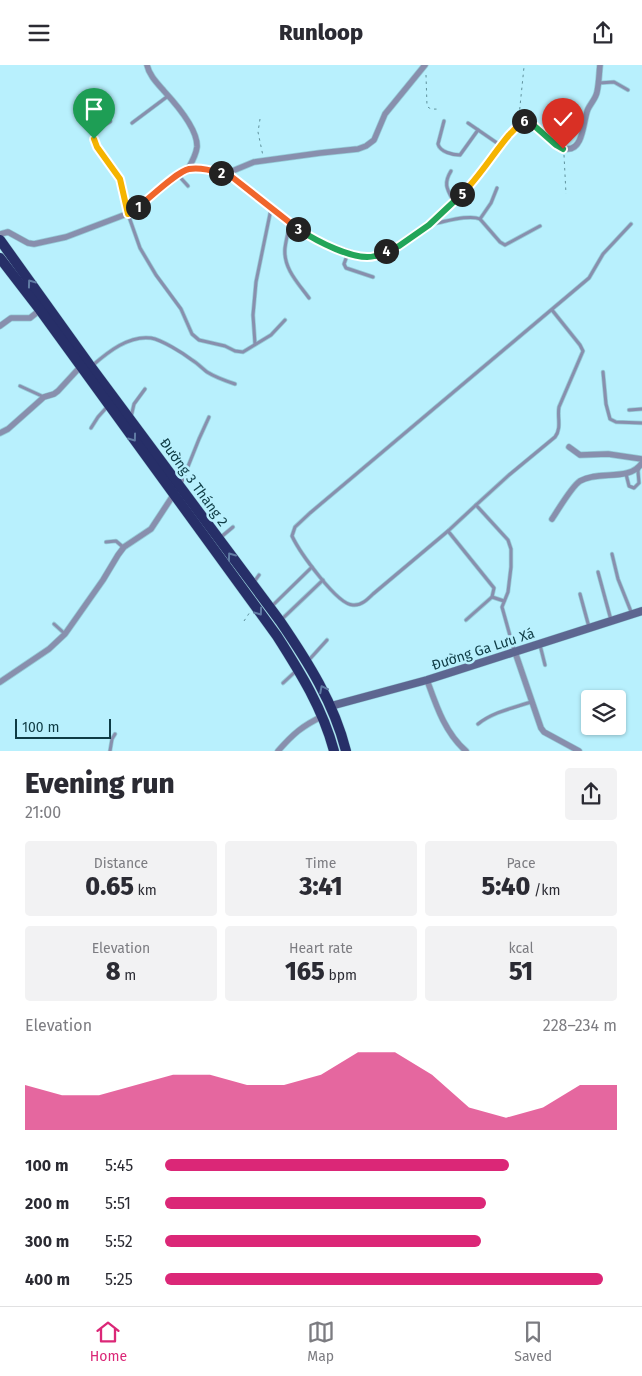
<!DOCTYPE html>
<html lang="en">
<head>
<meta charset="utf-8">
<style>
	:root { --surface:#fff; --page:#f2f2f3; --text:#2b2b33; --muted:#7c7c81; --line:#e1e1e2; --accent:#db2777 }
	body { margin:0; font-family:"Fira Sans",sans-serif; background:var(--page); color:var(--text); height:100vh; display:flex; flex-direction:column; font-size:19px; white-space:nowrap }
	* { box-sizing:border-box; margin:0 }
	p { font-size:16px; color:var(--muted) }
	.icon { flex:none; width:28px; height:28px; fill:none; stroke:currentColor; stroke-width:2; stroke-linecap:round; stroke-linejoin:round }
	.map { position:relative; height:686px; overflow:hidden }
	.details { display:flex; flex-direction:column; background:var(--surface); flex:1 }
	.details>* { flex:none }
	.controls { position:absolute; left:581px; top:625px; display:grid; gap:10px }
	.controls a { display:grid; place-items:center; width:45px; height:45px; border-radius:5px; background:var(--surface); box-shadow:0 1px 4px #0004; font-size:25px }
	.scale { position:absolute; left:15px; bottom:12px; width:96px; box-sizing:border-box; padding-left:5px; border:2px solid #0e3b44; border-top:0; font-size:14px; line-height:18px; white-space:nowrap; color:#0e3b44; -webkit-text-stroke:4px #b8f0fd; paint-order:stroke }
	.pin { position:absolute; display:grid; place-items:center; width:42px; height:42px; color:#fff; margin:-51px -21px; border-radius:50% 50% 50% 0; rotate:-45deg; box-shadow:0 0 5px #0007 }
	.pin .icon { rotate:45deg }
	.km { position:absolute; width:25px; height:25px; margin:-12px; border-radius:50%; background:#222; color:#fff; font-size:14px; line-height:25px; text-align:center }
	.round { display:grid; place-items:center; flex:none; width:52px; height:52px; border-radius:5px; background:var(--page) }
	.head { display:flex; align-items:center; justify-content:space-between; height:85px; padding:0 25px }
	h1 { font-size:28px; font-weight:800; line-height:38px }
	.stats { display:grid; grid-template-columns:repeat(3,1fr); gap:8px; height:85px; padding:5px 25px }
	.stats div { display:grid; align-content:center; border-radius:5px; background:var(--page); text-align:center }
	.stats b { font-size:25px; font-weight:800 }
	.stats small { font-size:14px; font-weight:400 }
	.stats p { font-size:14px }
	.chart { height:140px; padding:10px 25px }
	.chart p { display:flex; justify-content:space-between }
	.chart svg { width:100%; height:90px; margin-top:5px; fill:var(--accent); opacity:.7 }
	ul { padding:0 25px; list-style:none; font-size:16px }
	li { display:grid; grid-template-columns:80px 60px 1fr; align-items:center; height:38px }
	li i { height:12px; border-radius:6px; background:var(--accent) }
	header { display:flex; justify-content:space-between; align-items:center; height:65px; padding:0 25px; background:var(--surface); font-size:22px; font-weight:800 }
	.dock { display:flex; justify-content:space-around; align-items:center; height:70px; border-top:1px solid var(--line); background:var(--surface); font-size:14px; color:var(--muted) }
	.dock a { display:grid; justify-items:center; gap:2px }
	.dock .active { color:var(--accent) }
	.map>svg:first-child { display:block }
	.lines { fill:none; stroke-linecap:round; stroke-linejoin:round }
	.lane-casing { stroke:#96ccd8; stroke-width:4.5 }
	.street-casing { stroke:#96ccd8; stroke-width:7 }
	.secondary-casing { stroke:#96ccd8; stroke-width:9 }
	.highway-casing { stroke:#96ccd8; stroke-width:11 }
	.path { stroke:#5f919c; stroke-width:1; stroke-dasharray:2.5 4; stroke-linecap:butt }
	.lane { stroke:#888fad; stroke-width:3 }
	.street { stroke:#888fad; stroke-width:5.5 }
	.secondary { stroke:#5d6690; stroke-width:8 }
	.highway { stroke:#272f68; stroke-width:10 }
	.oneway { stroke:#617ca4 }
	.split-1-casing { stroke:#fff; stroke-width:10 }
	.split-2-casing { stroke:#fff; stroke-width:10 }
	.split-3-casing { stroke:#fff; stroke-width:10 }
	.split-4-casing { stroke:#fff; stroke-width:10 }
	.split-5-casing { stroke:#fff; stroke-width:10 }
	.split-6-casing { stroke:#fff; stroke-width:10 }
	.split-7-casing { stroke:#fff; stroke-width:10 }
	.split-1 { stroke:#f5b400; stroke-width:6 }
	.split-2 { stroke:#f0652b; stroke-width:6 }
	.split-3 { stroke:#f0652b; stroke-width:6 }
	.split-4 { stroke:#22a559; stroke-width:6 }
	.split-5 { stroke:#22a559; stroke-width:6 }
	.split-6 { stroke:#f5b400; stroke-width:6 }
	.split-7 { stroke:#22a559; stroke-width:6 }
	.labels { text-anchor:middle; stroke-width:5; stroke-linejoin:round; paint-order:stroke }
	.street-label { font-size:14px; fill:#0e3b44; stroke:#b8f0fd }
</style>
</head>
<body>
<header><svg class="icon" aria-label="menu" viewBox="0 0 24 24"><path d="M4 6h16M4 12h16M4 18h16"/></svg>Runloop<svg class="icon" aria-label="share" viewBox="0 0 24 24"><path d="M12 15V3M7 8l5-5 5 5M5 13v7h14v-7"/></svg></header>
<div class="map">
<svg width="642" height="686" viewBox="0 0 642 686">
	<rect width="100%" height="100%" fill="#b8f0fd"/>
	<g class="lines">
		<defs>
			<g id="lane">
				<polyline points="599,18 614,17 628,25"/>
				<path d="M444,56L438,79C440,87 453,90 460,90L478,65"/>
				<polyline points="132,58 168,31"/>
				<polyline points="468,58 500,80"/>
				<path d="M451,106C443,119 447,124 454,137"/>
				<polyline points="178,110 188,121"/>
				<polyline points="128,149 140,183 156,210 181,244 192,269 199,275 225,281 235,286 243,287 271,270 285,255"/>
				<polyline points="480,154 491,138 497,123"/>
				<path d="M290,159C288,167 286,175 285,183C283,203 298,218 309,233"/>
				<path d="M432,159C445,157 469,149 480,154L500,177L505,180L540,161"/>
				<polyline points="348,188 344,199 346,203 373,212"/>
				<polyline points="255,279 253,250 256,217 271,144"/>
				<path d="M93,300C108,287 129,270 151,273C162,275 183,288 192,295C197,298 202,303 207,307C215,312 226,316 235,319"/>
				<polyline points="603,307 606,339 610,354 616,357 642,358"/>
				<polyline points="20,321 44,332"/>
				<polyline points="629,345 642,344"/>
				<polyline points="131,352 134,339 145,324"/>
				<polyline points="91,363 98,352 107,342"/>
				<polyline points="626,409 629,421 634,423 639,418 638,406 639,403"/>
				<polyline points="181,419 199,374 209,352"/>
				<path d="M476,440L509,410L555,372C562,363 557,352 559,342L583,286L580,280L552,245"/>
				<polyline points="448,466 494,523 492,532 466,555"/>
				<polyline points="221,472 233,462"/>
				<polyline points="106,477 116,476 123,482"/>
				<polyline points="612,489 618,514 632,549"/>
				<polyline points="598,507 611,555"/>
				<polyline points="254,517 259,510"/>
				<polyline points="580,529 589,562"/>
				<polyline points="492,532 504,536"/>
				<polyline points="271,542 312,502"/>
				<polyline points="282,554 323,515"/>
				<polyline points="54,559 64,568"/>
				<polyline points="540,580 545,600"/>
				<path d="M514,585L502,542L508,527L511,502V484L508,475L476,440L448,466L373,529C368,534 361,541 353,540C337,540 299,486 292,471L295,462L310,448L589,213L603,189L631,159"/>
				<polyline points="308,596 327,575"/>
				<polyline points="283,618 296,606"/>
				<path d="M478,659C493,647 513,643 531,637"/>
				<polyline points="110,686 112,674 115,669"/>
			</g>
			<g id="street">
				<path d="M147,0C149,10 157,18 164,26C176,39 198,64 197,82C196,90 192,97 188,104"/>
				<path d="M109,56L98,62L93,68C96,86 111,97 119,113C124,124 125,138 128,149"/>
				<polyline points="225,109 254,97 320,88 358,84 366,81 374,75 385,49 425,0"/>
				<path d="M0,169L8,167L28,178L34,179L66,172L132,147L178,109L188,104H206L214,106L231,112L290,158L322,178L362,192L375,191L399,181L432,158L468,123L500,80L523,56L525,55L530,57C539,65 555,84 567,84C584,85 583,55 588,44C591,38 596,33 597,27C599,18 599,9 600,0"/>
				<polyline points="0,261 11,253 30,253 40,245"/>
				<polyline points="0,368 8,364 44,332 54,329 58,326 81,301"/>
				<polyline points="569,382 580,390 608,389 642,394"/>
				<path d="M552,454C558,445 572,421 580,416C599,405 629,417 642,398"/>
				<polyline points="515,587 541,663 544,667 579,686"/>
				<path d="M427,615C436,640 445,668 466,686"/>
				<polyline points="0,617 49,584 65,569 103,515 118,490 124,482 151,464 174,429"/>
				<path d="M278,686C293,669 302,661 323,651"/>
			</g>
			<polyline id="secondary" points="331,641 427,615 642,546"/>
			<g id="highway">
				<path d="M0,175L91,302L280,556C308,597 334,638 346,686"/>
				<path d="M0,193L40,245L277,571C300,607 323,644 334,686"/>
			</g>
		</defs>
		<use href="#lane" class="lane-casing"/>
		<use href="#street" class="street-casing"/>
		<use href="#secondary" class="secondary-casing"/>
		<use href="#highway" class="highway-casing"/>
		<g class="path">
			<path d="M426,10L427,41C430,45 435,44 440,44"/>
			<polyline points="519,51 524,2"/>
			<polyline points="260,54 258,67 263,91"/>
			<polyline points="564,90 566,129"/>
			<polyline points="244,556 250,547"/>
		</g>
		<use href="#lane" class="lane"/>
		<use href="#street" class="street"/>
		<use href="#secondary" class="secondary"/>
		<use href="#highway" class="highway"/>
	</g>
	<defs><path id="oneway-chevron" d="M-2-3.5L2.5 0L-2 3.5" fill="none" stroke-width="1.6" stroke-linecap="round" stroke-linejoin="round" transform="scale(1.25)"/></defs>
	<g class="oneway">
		<use href="#oneway-chevron" transform="translate(31 218) rotate(-126)"/>
		<use href="#oneway-chevron" transform="translate(133 373) rotate(54)"/>
		<use href="#oneway-chevron" transform="translate(231 491) rotate(-126)"/>
		<use href="#oneway-chevron" transform="translate(259 547) rotate(54)"/>
		<use href="#oneway-chevron" transform="translate(323 624) rotate(-117)"/>
	</g>
	<g class="lines">
		<defs>
			<polyline id="split-1" points="94,74 97,82 120,114 128,149 138,142"/>
			<path id="split-2" d="M138,142C150,133 176,107 189,104C199,102 211,105 221,108"/>
			<polyline id="split-3" points="221,108 232,112 298,164"/>
			<path id="split-4" d="M298,164C315,175 355,197 375,191C379,190 383,188 386,186"/>
			<polyline id="split-5" points="386,186 399,181 429,160 462,129"/>
			<path id="split-6" d="M462,129C480,111 493,89 509,70C514,65 518,60 524,56"/>
			<polyline id="split-7" points="524,56 528,56 530,57 556,80 563,84"/>
		</defs>
		<use href="#split-1" class="split-1-casing"/>
		<use href="#split-2" class="split-2-casing"/>
		<use href="#split-3" class="split-3-casing"/>
		<use href="#split-4" class="split-4-casing"/>
		<use href="#split-5" class="split-5-casing"/>
		<use href="#split-6" class="split-6-casing"/>
		<use href="#split-7" class="split-7-casing"/>
		<use href="#split-1" class="split-1"/>
		<use href="#split-2" class="split-2"/>
		<use href="#split-3" class="split-3"/>
		<use href="#split-4" class="split-4"/>
		<use href="#split-5" class="split-5"/>
		<use href="#split-6" class="split-6"/>
		<use href="#split-7" class="split-7"/>
	</g>
	<g class="labels">
		<g class="street-label">
			<text transform="translate(194 417) rotate(54)" y="5">Đường 3 Tháng 2</text>
			<text transform="translate(483 584) rotate(-18)" y="5">Đường Ga Lưu Xá</text>
		</g>
	</g>
</svg>
<div class="controls">
<a><svg class="icon" aria-label="layers" viewBox="0 0 24 24"><path d="M12 4l9 5-9 5-9-5zM3 14l9 5 9-5"/></svg></a>
</div>
<div class="scale">100 m</div>
<div class="pin" style="left:94px;top:74px;background:#1e9e55"><svg class="icon" aria-label="arrive" viewBox="0 0 24 24"><path d="M6 21V4h12l-3 4 3 4H6"/></svg></div>
<div class="pin" style="left:563px;top:84px;background:#d93025"><svg class="icon" aria-label="check" viewBox="0 0 24 24"><path d="M5 12l5 5 9-10"/></svg></div>
<b class="km" style="left:138px;top:142px">1</b>
<b class="km" style="left:221px;top:108px">2</b>
<b class="km" style="left:298px;top:164px">3</b>
<b class="km" style="left:386px;top:186px">4</b>
<b class="km" style="left:462px;top:129px">5</b>
<b class="km" style="left:524px;top:56px">6</b>
</div>
<section class="details">
<div class="head"><div><h1>Evening run</h1><p>21:00</p></div><a class="round"><svg class="icon" aria-label="share" viewBox="0 0 24 24"><path d="M12 15V3M7 8l5-5 5 5M5 13v7h14v-7"/></svg></a></div>
<div class="stats">
<div><p>Distance</p><b>0.65<small> km</small></b></div>
<div><p>Time</p><b>3:41</b></div>
<div><p>Pace</p><b>5:40<small> /km</small></b></div>
</div>
<div class="stats">
<div><p>Elevation</p><b>8<small> m</small></b></div>
<div><p>Heart rate</p><b>165<small> bpm</small></b></div>
<div><p>kcal</p><b>51</b></div>
</div>
<div class="chart"><p><span>Elevation</span>228–234 m</p>
<svg viewBox="0 0 160 44" preserveAspectRatio="none"><path d="M0 44V22L10 27L20 27L30 22L40 17L50 17L60 22L70 22L80 17L90 6L100 6L110 17L120 33L130 38L140 33L150 22L160 22V44z"/></svg>
</div>
<ul>
<li><b>100 m</b>5:45<i style="width:76%"></i></li>
<li><b>200 m</b>5:51<i style="width:71%"></i></li>
<li><b>300 m</b>5:52<i style="width:70%"></i></li>
<li><b>400 m</b>5:25<i style="width:97%"></i></li>
</ul>
</section>
<nav class="dock">
<a class="active"><svg class="icon" aria-label="home" viewBox="0 0 24 24"><path d="M3 11l9-7 9 7M6 9v11h12V9"/></svg>Home</a>
<a><svg class="icon" aria-label="map" viewBox="0 0 24 24"><path d="M3 6l6-2 6 2 6-2v14l-6 2-6-2-6 2zM9 4v14M15 6v14"/></svg>Map</a>
<a><svg class="icon" aria-label="saved" viewBox="0 0 24 24"><path d="M7 4h10v16l-5-4-5 4z"/></svg>Saved</a>
</nav>
</body>
</html>
